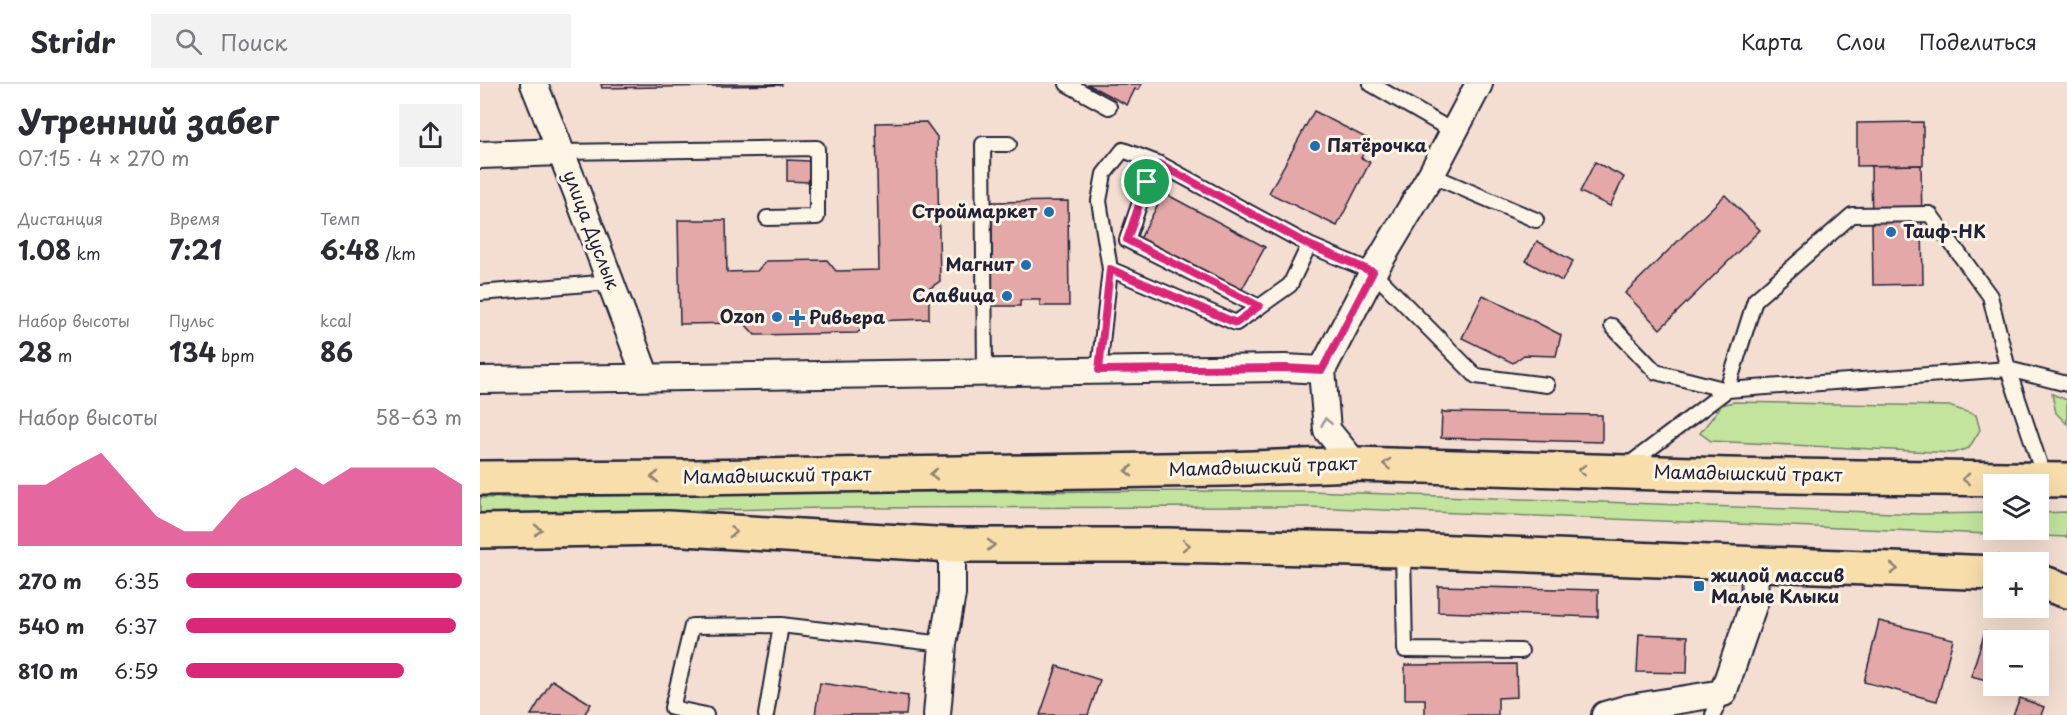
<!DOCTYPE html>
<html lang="ru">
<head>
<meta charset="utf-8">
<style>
	:root { --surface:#fff; --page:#f2f2f3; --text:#2b2b33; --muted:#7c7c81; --line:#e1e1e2; --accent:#db2777 }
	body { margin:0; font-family:"Playpen Sans",sans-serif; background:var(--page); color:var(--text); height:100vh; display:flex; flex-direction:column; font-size:22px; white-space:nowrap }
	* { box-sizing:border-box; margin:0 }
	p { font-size:20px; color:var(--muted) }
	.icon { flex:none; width:33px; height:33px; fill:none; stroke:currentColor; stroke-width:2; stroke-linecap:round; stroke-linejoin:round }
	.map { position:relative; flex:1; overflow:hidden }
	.side { display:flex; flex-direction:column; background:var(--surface); width:480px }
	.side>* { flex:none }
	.tools { position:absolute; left:1503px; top:390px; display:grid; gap:12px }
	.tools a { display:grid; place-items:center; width:66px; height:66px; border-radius:0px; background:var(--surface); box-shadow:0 6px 24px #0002; font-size:30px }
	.pin { position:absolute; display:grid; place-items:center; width:51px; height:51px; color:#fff; margin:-26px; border:3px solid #fff; border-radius:50%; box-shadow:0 2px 6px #0007 }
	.round { display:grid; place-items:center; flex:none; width:63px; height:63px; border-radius:0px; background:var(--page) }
	.head { display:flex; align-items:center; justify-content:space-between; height:102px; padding:0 18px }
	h1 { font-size:33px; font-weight:700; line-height:45px }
	.metrics { display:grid; grid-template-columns:repeat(3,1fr); gap:9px; height:102px; padding:6px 18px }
	.metrics div { display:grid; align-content:center }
	.metrics b { font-size:26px; font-weight:700 }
	.metrics small { font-size:16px; font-weight:400 }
	.metrics p { font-size:16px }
	.chart { height:168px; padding:12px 18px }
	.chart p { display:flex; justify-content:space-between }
	.chart svg { width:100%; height:108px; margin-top:6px; fill:var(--accent); opacity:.7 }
	ul { padding:0 18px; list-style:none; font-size:20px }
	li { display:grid; grid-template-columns:96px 72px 1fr; align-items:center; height:45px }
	li i { height:15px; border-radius:8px; background:var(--accent) }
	header { display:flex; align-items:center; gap:36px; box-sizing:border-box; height:84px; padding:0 30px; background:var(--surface); border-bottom:2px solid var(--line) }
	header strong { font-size:28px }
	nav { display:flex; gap:33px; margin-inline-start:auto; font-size:21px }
	.search { width:420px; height:54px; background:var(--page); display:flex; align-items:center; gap:15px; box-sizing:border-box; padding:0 21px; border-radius:0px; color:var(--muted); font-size:22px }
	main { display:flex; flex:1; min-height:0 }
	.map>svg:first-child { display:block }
	.green { fill:#c2e49d; stroke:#72836c; stroke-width:1.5 }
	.building { fill:#e3a8a7; stroke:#22223b; stroke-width:1.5 }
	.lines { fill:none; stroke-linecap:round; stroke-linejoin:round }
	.lane-casing { stroke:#22223b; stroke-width:18 }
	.street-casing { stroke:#22223b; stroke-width:30 }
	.primary-casing { stroke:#22223b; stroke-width:38 }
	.lane { stroke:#fcf5e5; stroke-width:14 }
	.street { stroke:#fcf5e5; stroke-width:26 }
	.primary { stroke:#f8deab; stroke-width:33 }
	.oneway { stroke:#9a9698 }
	.oneway2 { stroke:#8d8073 }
	.route-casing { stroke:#fff; stroke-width:12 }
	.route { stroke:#db2777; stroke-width:8 }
	.poi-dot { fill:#1f6fb2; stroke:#fcf5e5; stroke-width:2 }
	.labels { text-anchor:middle; stroke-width:6; stroke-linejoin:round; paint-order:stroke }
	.poi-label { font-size:18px; font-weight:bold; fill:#22223b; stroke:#fcf5e5; text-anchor:start }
	.street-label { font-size:18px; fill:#22223b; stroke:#fcf5e5 }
</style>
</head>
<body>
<header>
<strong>Stridr</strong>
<div class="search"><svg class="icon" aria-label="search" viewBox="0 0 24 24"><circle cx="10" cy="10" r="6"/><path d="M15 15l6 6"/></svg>Поиск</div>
<nav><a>Карта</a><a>Слои</a><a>Поделиться</a></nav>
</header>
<main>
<section class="side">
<div class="head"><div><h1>Утренний забег</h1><p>07:15 · 4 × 270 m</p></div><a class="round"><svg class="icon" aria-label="share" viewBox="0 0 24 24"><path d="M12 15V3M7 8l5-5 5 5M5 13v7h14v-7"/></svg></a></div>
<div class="metrics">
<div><p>Дистанция</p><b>1.08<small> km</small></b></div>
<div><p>Время</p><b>7:21</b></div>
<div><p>Темп</p><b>6:48<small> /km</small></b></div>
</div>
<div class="metrics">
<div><p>Набор высоты</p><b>28<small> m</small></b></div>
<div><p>Пульс</p><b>134<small> bpm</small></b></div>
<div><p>kcal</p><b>86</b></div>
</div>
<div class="chart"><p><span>Набор высоты</span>58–63 m</p>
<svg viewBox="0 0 160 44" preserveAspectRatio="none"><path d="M0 44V19L10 19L20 12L30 6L40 19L50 32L60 38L70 38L80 25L90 19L100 12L110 19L120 12L130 12L140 12L150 12L160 19V44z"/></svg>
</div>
<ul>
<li><b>270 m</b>6:35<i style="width:100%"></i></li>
<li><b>540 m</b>6:37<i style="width:98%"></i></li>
<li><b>810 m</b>6:59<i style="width:79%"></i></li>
</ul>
</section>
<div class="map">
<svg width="1587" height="631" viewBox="0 0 1587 631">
	<rect width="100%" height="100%" fill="#f4ded2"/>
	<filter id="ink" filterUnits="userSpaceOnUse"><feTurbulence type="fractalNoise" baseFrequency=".0167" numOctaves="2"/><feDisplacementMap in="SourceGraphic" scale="12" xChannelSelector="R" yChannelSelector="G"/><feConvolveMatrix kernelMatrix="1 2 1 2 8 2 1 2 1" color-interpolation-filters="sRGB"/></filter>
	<g filter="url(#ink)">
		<g class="green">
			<polygon points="1572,310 1587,316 1587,340 1576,329"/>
			<polygon points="1253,318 1469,322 1496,331 1500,346 1489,364 1473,369 1231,357 1220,349 1242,321"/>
			<polygon points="829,407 1441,430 1513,429 1514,446 1558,446 1559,429 1587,428 1587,453 828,423 345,424 0,430 0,414 345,408"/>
		</g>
		<g class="building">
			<polygon points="121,0 302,0 302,1 122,4"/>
			<polygon points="607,0 662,0 658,6 655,5 647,21"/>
			<polygon points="834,27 890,56 881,74 890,78 857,142 789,109"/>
			<polygon points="446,38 457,53 460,197 449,205 449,235 392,237 377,249 275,251 264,239 200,240 198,136 246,136 247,188 277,187 286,177 347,176 356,187 399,186 396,39"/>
			<polygon points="1443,38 1443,81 1377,82 1377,39"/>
			<polygon points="307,76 329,77 329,98 307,97"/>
			<polygon points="1115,78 1144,93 1130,122 1100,108"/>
			<polygon points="1441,81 1443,200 1393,201 1391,82"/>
			<polygon points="684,109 785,163 760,209 660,155"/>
			<polygon points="1245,111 1280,146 1180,245 1145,209"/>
			<polygon points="588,117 589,222 560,222 560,216 540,216 540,222 512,222 512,118"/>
			<polygon points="1057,157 1093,177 1082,197 1046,177"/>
			<polygon points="1003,211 1081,251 1076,272 1044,271 1033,279 982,254"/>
			<polygon points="962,328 1122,331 1122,358 961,354"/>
			<polygon points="958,502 1118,506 1118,533 958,528"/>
			<polygon points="1399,537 1473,555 1457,617 1384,598"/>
			<polygon points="1505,547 1533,555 1514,556 1514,598 1491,592"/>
			<polygon points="1159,550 1208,552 1207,589 1157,588"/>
			<polygon points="1036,580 1037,613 1018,614 1018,631 945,631 945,615 925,615 925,581"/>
			<polygon points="577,582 620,596 608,631 560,631"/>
			<polygon points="72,596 111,620 104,631 51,631"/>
			<polygon points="340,599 428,612 426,631 335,631"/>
			<polygon points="1540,614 1564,623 1561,631 1533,631"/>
		</g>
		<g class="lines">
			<defs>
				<g id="lane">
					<polyline points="587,0 629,23"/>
					<polyline points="891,0 974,48"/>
					<polyline points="81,68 337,64 337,133 287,134"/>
					<polyline points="951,91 1056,136"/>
					<polyline points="829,161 810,201 779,223 647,156 667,98 680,80 829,161 893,188 996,292 1067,301"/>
					<polyline points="630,185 756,239 779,223"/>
					<polyline points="0,209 131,198"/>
					<polyline points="1132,242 1176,288 1247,306 1528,285 1587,300"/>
					<polyline points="619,287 630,185 619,117 624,90 643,66 680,80"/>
					<polyline points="505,288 503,60 529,60"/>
					<polyline points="1147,382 1247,306 1275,216 1372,131 1450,130 1510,212 1528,285 1565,396"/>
					<polyline points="923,466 925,566 1041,567"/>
					<polyline points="226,631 192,624 212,542 301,541 463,560"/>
					<polyline points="286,631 301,541"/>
					<polyline points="1233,631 1243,609"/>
				</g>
				<g id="street">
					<polyline points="54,0 96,106 166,293"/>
					<polyline points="0,71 81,68"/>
					<polyline points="0,296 805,284 842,286"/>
					<polyline points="875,380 847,346 842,286 893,188 951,91 999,0"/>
					<polyline points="457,631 463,560 472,510 472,461"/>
					<polyline points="1125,631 1149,624 1243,609 1275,516 1274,480"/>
				</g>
				<g id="primary">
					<polyline points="0,394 213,393 746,385 875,380 1247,391 1587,396"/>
					<polyline points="0,447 188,444 472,461 687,461 923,466 1514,489"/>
					<polyline points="1558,497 1587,507"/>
				</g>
			</defs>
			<use href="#lane" class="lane-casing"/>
			<use href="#street" class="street-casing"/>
			<use href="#primary" class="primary-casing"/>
			<use href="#lane" class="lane"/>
			<use href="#street" class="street"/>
			<use href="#primary" class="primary"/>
		</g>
		<defs><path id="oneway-chevron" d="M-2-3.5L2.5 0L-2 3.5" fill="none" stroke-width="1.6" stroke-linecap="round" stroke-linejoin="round" transform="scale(1.5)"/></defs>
		<use class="oneway" href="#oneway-chevron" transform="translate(846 338) rotate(-101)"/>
		<g class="oneway2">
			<use href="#oneway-chevron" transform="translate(907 380) rotate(-178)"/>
			<use href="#oneway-chevron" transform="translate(1102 386) rotate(-178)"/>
			<use href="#oneway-chevron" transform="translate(649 387) rotate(179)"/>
			<use href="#oneway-chevron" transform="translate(454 390) rotate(179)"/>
			<use href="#oneway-chevron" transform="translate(175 393) rotate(180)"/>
			<use href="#oneway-chevron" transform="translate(1486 395) rotate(-179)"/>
			<use href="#oneway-chevron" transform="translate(58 446) rotate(-1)"/>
			<use href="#oneway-chevron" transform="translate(253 448) rotate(4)"/>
			<use href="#oneway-chevron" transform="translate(511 461)"/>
			<use href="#oneway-chevron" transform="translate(706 461) rotate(1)"/>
			<use href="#oneway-chevron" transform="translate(1414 485) rotate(2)"/>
		</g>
	</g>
	<g class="lines" filter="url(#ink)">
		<defs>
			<polygon id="route" points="680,80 829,161 893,188 842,286 805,284 619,286 630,185 756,239 779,222 647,156 667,98"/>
		</defs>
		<use href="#route" class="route-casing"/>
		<use href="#route" class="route"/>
	</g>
	<g class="poi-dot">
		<circle cx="835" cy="62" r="6"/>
		<circle cx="569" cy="128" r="6"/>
		<circle cx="1411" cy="148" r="6"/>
		<circle cx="546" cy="181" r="6"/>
		<circle cx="527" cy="212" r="6"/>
		<circle cx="297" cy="233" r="6"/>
		<path d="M314 225h6v6h6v6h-6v6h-6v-6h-6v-6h6z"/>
		<rect x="1213" y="496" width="12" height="12" rx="3"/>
	</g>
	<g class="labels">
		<g class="poi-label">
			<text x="847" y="68">Пятёрочка</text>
			<text x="557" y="134" text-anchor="end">Строймаркет</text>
			<text x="1423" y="154">Таиф-НК</text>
			<text x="534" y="187" text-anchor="end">Магнит</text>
			<text x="515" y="218" text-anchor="end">Славица</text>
			<text x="285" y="239" text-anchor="end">Ozon</text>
			<text x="329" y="240">Ривьера</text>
			<text x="1231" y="498">жилой массив<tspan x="1231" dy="21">Малые Клыки</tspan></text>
		</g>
		<g class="street-label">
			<text transform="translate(111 146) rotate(69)" y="6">улица Дуслык</text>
			<text transform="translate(783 383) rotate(-2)" y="6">Мамадышский тракт</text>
			<text transform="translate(1268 390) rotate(1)" y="6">Мамадышский тракт</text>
			<text transform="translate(297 392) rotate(-1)" y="6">Мамадышский тракт</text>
		</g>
	</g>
</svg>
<div class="tools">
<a><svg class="icon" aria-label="layers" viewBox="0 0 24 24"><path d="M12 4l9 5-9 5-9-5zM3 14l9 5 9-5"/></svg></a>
<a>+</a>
<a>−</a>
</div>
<div class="pin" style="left:667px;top:98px;background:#1e9e55"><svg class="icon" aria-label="arrive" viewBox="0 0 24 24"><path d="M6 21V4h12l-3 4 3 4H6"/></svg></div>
</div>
</main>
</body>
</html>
